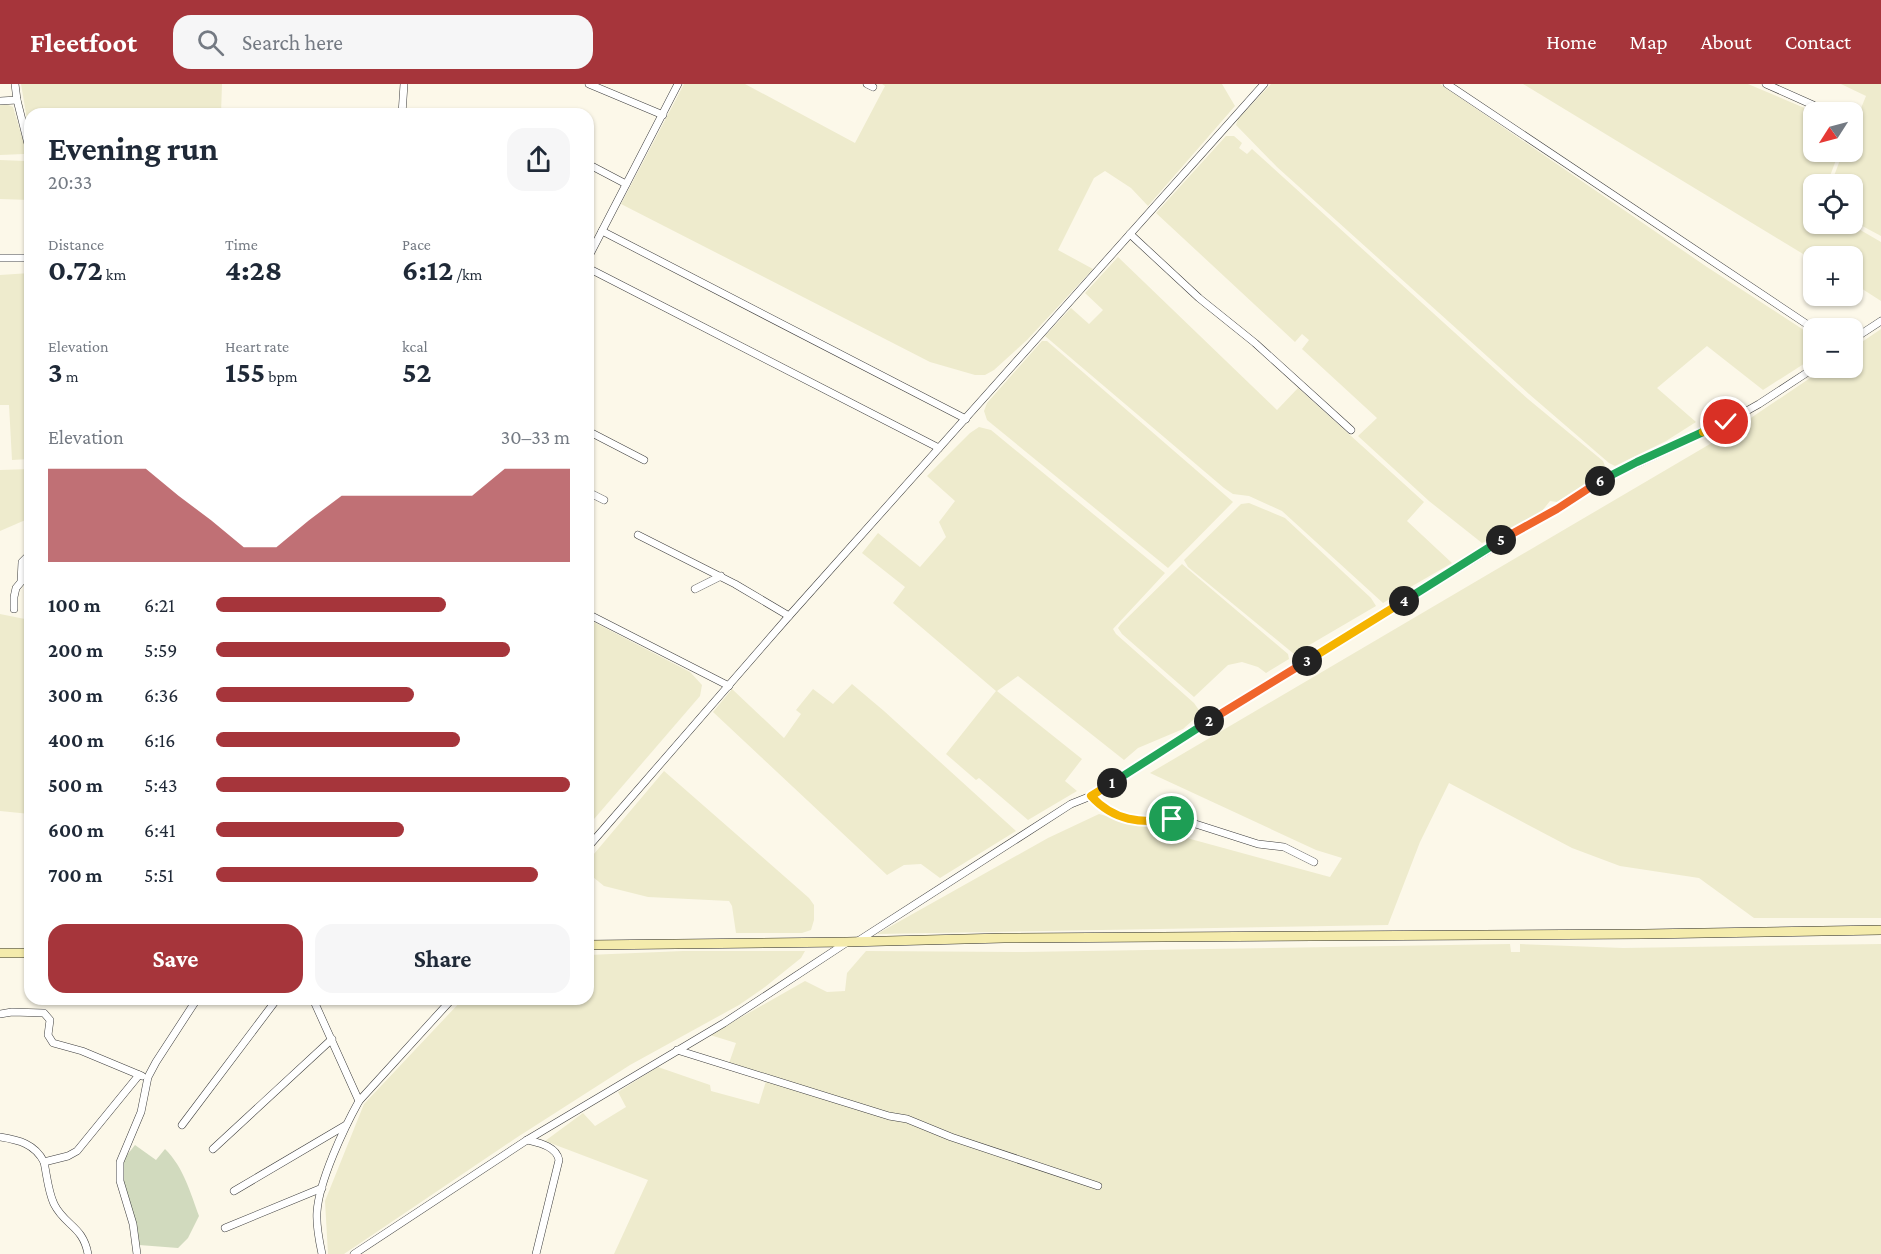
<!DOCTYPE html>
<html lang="en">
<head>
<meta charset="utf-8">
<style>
	:root { --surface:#fff; --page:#f6f6f7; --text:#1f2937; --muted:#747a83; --accent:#a6353b }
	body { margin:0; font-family:"Crimson Pro",serif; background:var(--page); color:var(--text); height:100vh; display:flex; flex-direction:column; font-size:22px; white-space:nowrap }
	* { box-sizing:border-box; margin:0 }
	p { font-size:20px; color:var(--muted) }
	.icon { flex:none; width:33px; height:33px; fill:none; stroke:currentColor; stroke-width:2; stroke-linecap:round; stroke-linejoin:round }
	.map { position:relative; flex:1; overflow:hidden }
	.drawer { position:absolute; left:24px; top:24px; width:570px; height:897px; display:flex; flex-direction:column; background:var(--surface); border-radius:18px; box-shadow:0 2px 4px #0004 }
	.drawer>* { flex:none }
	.needle { width:39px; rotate:234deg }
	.controls { position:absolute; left:1803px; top:18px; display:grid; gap:12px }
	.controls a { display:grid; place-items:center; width:60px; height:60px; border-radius:12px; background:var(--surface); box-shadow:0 2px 4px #0004; font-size:30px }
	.pin { position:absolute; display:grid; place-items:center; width:51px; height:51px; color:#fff; margin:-26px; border:3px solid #fff; border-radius:50%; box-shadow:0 2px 6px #0007 }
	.km { position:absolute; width:30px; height:30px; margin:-15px; border-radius:50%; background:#222; color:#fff; font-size:16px; line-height:30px; text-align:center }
	.round { display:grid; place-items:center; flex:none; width:63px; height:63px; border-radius:18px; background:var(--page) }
	.summary { display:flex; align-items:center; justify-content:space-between; height:102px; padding:0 24px }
	h1 { font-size:33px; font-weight:700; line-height:45px }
	.figures { display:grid; grid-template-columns:repeat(3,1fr); gap:9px; height:102px; padding:6px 24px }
	.figures div { display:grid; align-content:center }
	.figures b { font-size:30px; font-weight:700 }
	.figures small { font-size:16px; font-weight:400 }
	.figures p { font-size:16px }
	.chart { height:168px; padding:12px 24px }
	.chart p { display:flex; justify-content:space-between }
	.chart svg { width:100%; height:108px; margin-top:6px; fill:var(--accent); opacity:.7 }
	.primary-button { display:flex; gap:12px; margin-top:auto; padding:12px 24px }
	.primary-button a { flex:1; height:69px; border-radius:18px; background:var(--accent); color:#fff; font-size:24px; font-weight:700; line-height:69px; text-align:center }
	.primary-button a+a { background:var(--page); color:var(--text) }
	ul { padding:0 24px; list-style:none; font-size:20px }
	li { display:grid; grid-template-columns:96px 72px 1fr; align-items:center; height:45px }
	li i { height:15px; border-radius:8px; background:var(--accent) }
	header { display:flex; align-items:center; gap:36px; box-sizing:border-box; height:84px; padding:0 30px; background:var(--accent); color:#fff }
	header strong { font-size:28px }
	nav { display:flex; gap:33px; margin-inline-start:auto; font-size:21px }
	.search { width:420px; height:54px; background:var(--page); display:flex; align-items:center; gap:15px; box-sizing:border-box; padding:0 21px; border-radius:18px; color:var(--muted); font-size:22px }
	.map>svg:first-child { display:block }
	.farmland { fill:#eeebcd }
	.cemetery { fill:#d1dabe }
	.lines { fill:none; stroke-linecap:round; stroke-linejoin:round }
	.street-casing { stroke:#3c3c3c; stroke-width:8 }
	.secondary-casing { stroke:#2b2b2b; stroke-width:10 }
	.street { stroke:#fff; stroke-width:7 }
	.secondary { stroke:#f4ebac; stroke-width:9 }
	.split-1-casing { stroke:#fff; stroke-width:12 }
	.split-2-casing { stroke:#fff; stroke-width:12 }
	.split-3-casing { stroke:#fff; stroke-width:12 }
	.split-4-casing { stroke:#fff; stroke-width:12 }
	.split-5-casing { stroke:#fff; stroke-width:12 }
	.split-6-casing { stroke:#fff; stroke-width:12 }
	.split-7-casing { stroke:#fff; stroke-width:12 }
	.split-8-casing { stroke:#fff; stroke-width:12 }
	.split-1 { stroke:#f5b400; stroke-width:8 }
	.split-2 { stroke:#22a559; stroke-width:8 }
	.split-3 { stroke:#f0652b; stroke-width:8 }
	.split-4 { stroke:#f5b400; stroke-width:8 }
	.split-5 { stroke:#22a559; stroke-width:8 }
	.split-6 { stroke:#f0652b; stroke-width:8 }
	.split-7 { stroke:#22a559; stroke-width:8 }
	.split-8 { stroke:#f5b400; stroke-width:8 }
</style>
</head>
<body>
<header>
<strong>Fleetfoot</strong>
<div class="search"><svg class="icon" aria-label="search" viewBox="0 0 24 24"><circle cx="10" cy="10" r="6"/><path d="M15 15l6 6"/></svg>Search here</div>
<nav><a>Home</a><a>Map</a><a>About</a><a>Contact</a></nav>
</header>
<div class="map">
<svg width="1881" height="1170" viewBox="0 0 1881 1170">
	<rect width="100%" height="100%" fill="#fcf8e9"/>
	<g class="farmland">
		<polygon points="21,0 222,0 221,30 30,30 30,53"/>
		<polygon points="684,0 745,0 855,59 885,2 882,0 1222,0 1235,22 1148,122 1131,104 1105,87 1094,94 1058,166 1093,185 1027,256 994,286 985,291 975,291 930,278 621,120"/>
		<polygon points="1271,0 1440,0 1707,183 1813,252 1813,274 1763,306 1707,262 1657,304 1696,338 1666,357 1615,382 1609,379 1529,310 1277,83 1236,41 1238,35"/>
		<polygon points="1523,0 1748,0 1814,28 1814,68 1839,68 1827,100 1814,100 1814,140 1850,140 1881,158 1881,217 1853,199 1852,172 1814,172 1813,176"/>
		<polygon points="1841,0 1881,0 1881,152 1853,137 1852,100 1831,100 1843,68 1852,68 1853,44 1866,12"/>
		<polygon points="0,21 8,21 13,23 26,66 24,70 0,71"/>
		<polygon points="1226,52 1234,52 1242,59 1239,64 1247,70 1252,65 1528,315 1603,377 1607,387 1557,418 1550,417 1542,427 1522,442 1482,459 1429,417 1358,352 1377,334 1302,265 1309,256 1302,250 1295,258 1156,129"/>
		<polygon points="0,76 25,77 30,86 30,116 0,115"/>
		<polygon points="1118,173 1277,326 1298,304 1424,418 1407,437 1452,479 1383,519 1282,427 1249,412 1233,410 1224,404 1045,252 1071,224 1089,240 1103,226 1085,209"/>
		<polygon points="30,189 30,375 12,376 9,321 0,321 0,191"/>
		<polygon points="1881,245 1881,834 1754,834 1699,794 1620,782 1572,764 1449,699 1420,758 1388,841 877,850 1048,754 1099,730 1330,793 1342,774 1316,766 1150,689 1727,350 1825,284 1852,284 1853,264"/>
		<polygon points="1042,257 1047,257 1233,418 1168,484 987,336 984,327 987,319"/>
		<polygon points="979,343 991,346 1165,489 1113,545 1116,550 1194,619 1201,629 1183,645 1138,664 1124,676 1018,592 997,607 1082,675 1065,697 1077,707 1028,736 979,694 976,696 946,670 996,607 893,519 905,503 862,469 878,449 920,483 946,453 939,438 955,417 927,392 970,349"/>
		<polygon points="30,385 30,434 0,447 0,386"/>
		<polygon points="1249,419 1285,434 1371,514 1376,522 1294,570 1188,483 1184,476 1241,420"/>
		<polygon points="1182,480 1288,570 1289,575 1266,589 1258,583 1242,578 1228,581 1194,613 1122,550 1118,544 1121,540"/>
		<polygon points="0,530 30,536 30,730 0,727"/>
		<polygon points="588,535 690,588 702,601 700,612 588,742"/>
		<polygon points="852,600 884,627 1016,747 940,794 921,780 904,781 887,791 713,628 732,605 784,654 801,630 796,626 813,605 833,620"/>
		<polygon points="664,687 809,814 814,821 814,836 811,846 802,849 736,849 732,822 729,817 648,813 604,802 588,789 588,777"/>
		<polygon points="1510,860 1511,868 1520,868 1520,860 1623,864 1881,860 1881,1170 614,1170 648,1096 545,1057 583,1029 595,1042 626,1023 618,1008 658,983 710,1001 711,1007 759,1020 766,997 727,985 736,959 710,951 805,897 827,908 845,907 847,889 866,867 1023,868"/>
		<polygon points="683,867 805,867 801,874 765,903 739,921 630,981 516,1054 344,1170 328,1170 325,1117 364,1020 463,915 588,915 588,871"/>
	</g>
	<path class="cemetery" d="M135,1061L156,1076L165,1065C184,1084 190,1108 199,1132L188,1154L178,1164L139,1161L122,1095L123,1076Z"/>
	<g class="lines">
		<defs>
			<g id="street">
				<polyline points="15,0 17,16 30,68"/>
				<polyline points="589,0 663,31"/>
				<polyline points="867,0 873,3"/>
				<polyline points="1447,0 1814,245"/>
				<polyline points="1766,0 1813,21"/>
				<polyline points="0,17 17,16"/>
				<polyline points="402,30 404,0"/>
				<polyline points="588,80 626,100"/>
				<polyline points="602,147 966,335"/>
				<polyline points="1130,150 1199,214 1255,259 1351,346"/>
				<polyline points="0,174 30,174"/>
				<polyline points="588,174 678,0"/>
				<polyline points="588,184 939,364"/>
				<polyline points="1852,256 1881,237"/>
				<polyline points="588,347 644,376"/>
				<polyline points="588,408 604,416"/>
				<polyline points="638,451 735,500 789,532"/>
				<polyline points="695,505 721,492"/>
				<polyline points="14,525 14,513 16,504 21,498 22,478 30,470"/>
				<polyline points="588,530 729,602"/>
				<path d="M1091,712C1104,726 1125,739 1145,737C1158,737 1171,734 1183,736L1258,760L1284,763L1314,778"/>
				<polyline points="588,763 789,532 1264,0"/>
				<polyline points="858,857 1071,720 1091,712 1182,654 1602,396 1727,338 1759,320 1814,284"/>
				<path d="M313,915L359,1017C344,1044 319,1097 317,1128C316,1141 319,1156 322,1170"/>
				<polyline points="0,930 12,928 44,929 50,936 48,951 53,959 82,967 142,992"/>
				<polyline points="677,966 889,1032 907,1035 951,1053 1098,1102"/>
				<polyline points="359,1017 452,915"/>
				<polyline points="182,1041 277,915"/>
				<path d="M0,1053C19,1056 35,1060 44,1078"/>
				<path d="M527,1056C539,1059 556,1062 559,1076L536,1170"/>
				<polyline points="213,1065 332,955"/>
				<polyline points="234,1107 346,1041"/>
				<polyline points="225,1144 322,1104"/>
				<path d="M88,1170C83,1142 65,1142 54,1120C48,1107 47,1092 44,1078L68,1072L77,1067L139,991"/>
				<polyline points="137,1170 133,1140 120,1097 120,1078 141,1028 148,993 156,978 197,915"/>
				<polyline points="354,1170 527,1056 724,939 846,859"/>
			</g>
			<g id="secondary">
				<polyline points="588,861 847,858 1004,854 1644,850 1881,846"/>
				<polyline points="0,869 30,869"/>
			</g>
		</defs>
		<use href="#street" class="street-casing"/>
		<use href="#secondary" class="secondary-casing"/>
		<use href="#street" class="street"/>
		<use href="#secondary" class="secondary"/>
	</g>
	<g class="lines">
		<defs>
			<path id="split-1" d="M1112,699L1091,712C1114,737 1141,740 1172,735"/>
			<polyline id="split-2" points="1112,699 1209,637"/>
			<polyline id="split-3" points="1209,637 1307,577"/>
			<polyline id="split-4" points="1307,577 1404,517"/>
			<polyline id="split-5" points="1404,517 1501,456"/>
			<polyline id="split-6" points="1501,456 1557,425 1600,397"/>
			<polyline id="split-7" points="1600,397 1637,378 1703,348"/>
			<polyline id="split-8" points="1703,348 1726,338"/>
		</defs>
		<use href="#split-1" class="split-1-casing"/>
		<use href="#split-2" class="split-2-casing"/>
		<use href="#split-3" class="split-3-casing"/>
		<use href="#split-4" class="split-4-casing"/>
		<use href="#split-5" class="split-5-casing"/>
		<use href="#split-6" class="split-6-casing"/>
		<use href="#split-7" class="split-7-casing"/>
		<use href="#split-8" class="split-8-casing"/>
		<use href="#split-1" class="split-1"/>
		<use href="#split-2" class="split-2"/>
		<use href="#split-3" class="split-3"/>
		<use href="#split-4" class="split-4"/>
		<use href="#split-5" class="split-5"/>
		<use href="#split-6" class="split-6"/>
		<use href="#split-7" class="split-7"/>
		<use href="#split-8" class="split-8"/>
	</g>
</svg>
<div class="controls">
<a><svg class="needle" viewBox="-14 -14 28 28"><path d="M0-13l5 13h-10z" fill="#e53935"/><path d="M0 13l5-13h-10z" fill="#747a83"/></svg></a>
<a><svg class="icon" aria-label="locate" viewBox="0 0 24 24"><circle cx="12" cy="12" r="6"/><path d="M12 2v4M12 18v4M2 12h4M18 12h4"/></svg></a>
<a>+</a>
<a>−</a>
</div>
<div class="pin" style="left:1172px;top:735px;background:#1e9e55"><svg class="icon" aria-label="arrive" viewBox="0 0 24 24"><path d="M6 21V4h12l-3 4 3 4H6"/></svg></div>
<div class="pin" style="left:1726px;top:338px;background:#d93025"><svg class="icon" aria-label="check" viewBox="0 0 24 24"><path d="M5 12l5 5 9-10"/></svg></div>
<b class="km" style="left:1112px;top:699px">1</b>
<b class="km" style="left:1209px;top:637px">2</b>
<b class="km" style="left:1307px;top:577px">3</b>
<b class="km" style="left:1404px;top:517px">4</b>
<b class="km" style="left:1501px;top:456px">5</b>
<b class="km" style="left:1600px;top:397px">6</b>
<section class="drawer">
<div class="summary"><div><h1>Evening run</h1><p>20:33</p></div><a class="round"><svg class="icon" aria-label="share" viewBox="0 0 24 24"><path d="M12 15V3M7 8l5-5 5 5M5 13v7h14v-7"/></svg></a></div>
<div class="figures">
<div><p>Distance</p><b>0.72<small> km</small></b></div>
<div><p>Time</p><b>4:28</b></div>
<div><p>Pace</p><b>6:12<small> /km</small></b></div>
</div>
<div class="figures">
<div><p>Elevation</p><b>3<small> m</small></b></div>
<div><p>Heart rate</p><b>155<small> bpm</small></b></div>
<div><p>kcal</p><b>52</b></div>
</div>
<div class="chart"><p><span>Elevation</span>30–33 m</p>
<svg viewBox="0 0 160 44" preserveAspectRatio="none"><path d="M0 44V6L10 6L20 6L30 6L40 17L50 27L60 38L70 38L80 27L90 17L100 17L110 17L120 17L130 17L140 6L150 6L160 6V44z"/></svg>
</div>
<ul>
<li><b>100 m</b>6:21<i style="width:65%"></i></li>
<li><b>200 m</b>5:59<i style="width:83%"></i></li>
<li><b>300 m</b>6:36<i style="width:56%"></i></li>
<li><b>400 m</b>6:16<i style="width:69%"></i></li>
<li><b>500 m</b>5:43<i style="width:100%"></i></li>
<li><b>600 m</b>6:41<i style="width:53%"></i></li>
<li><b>700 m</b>5:51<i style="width:91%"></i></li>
</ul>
<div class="primary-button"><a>Save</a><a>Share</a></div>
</section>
</div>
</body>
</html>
